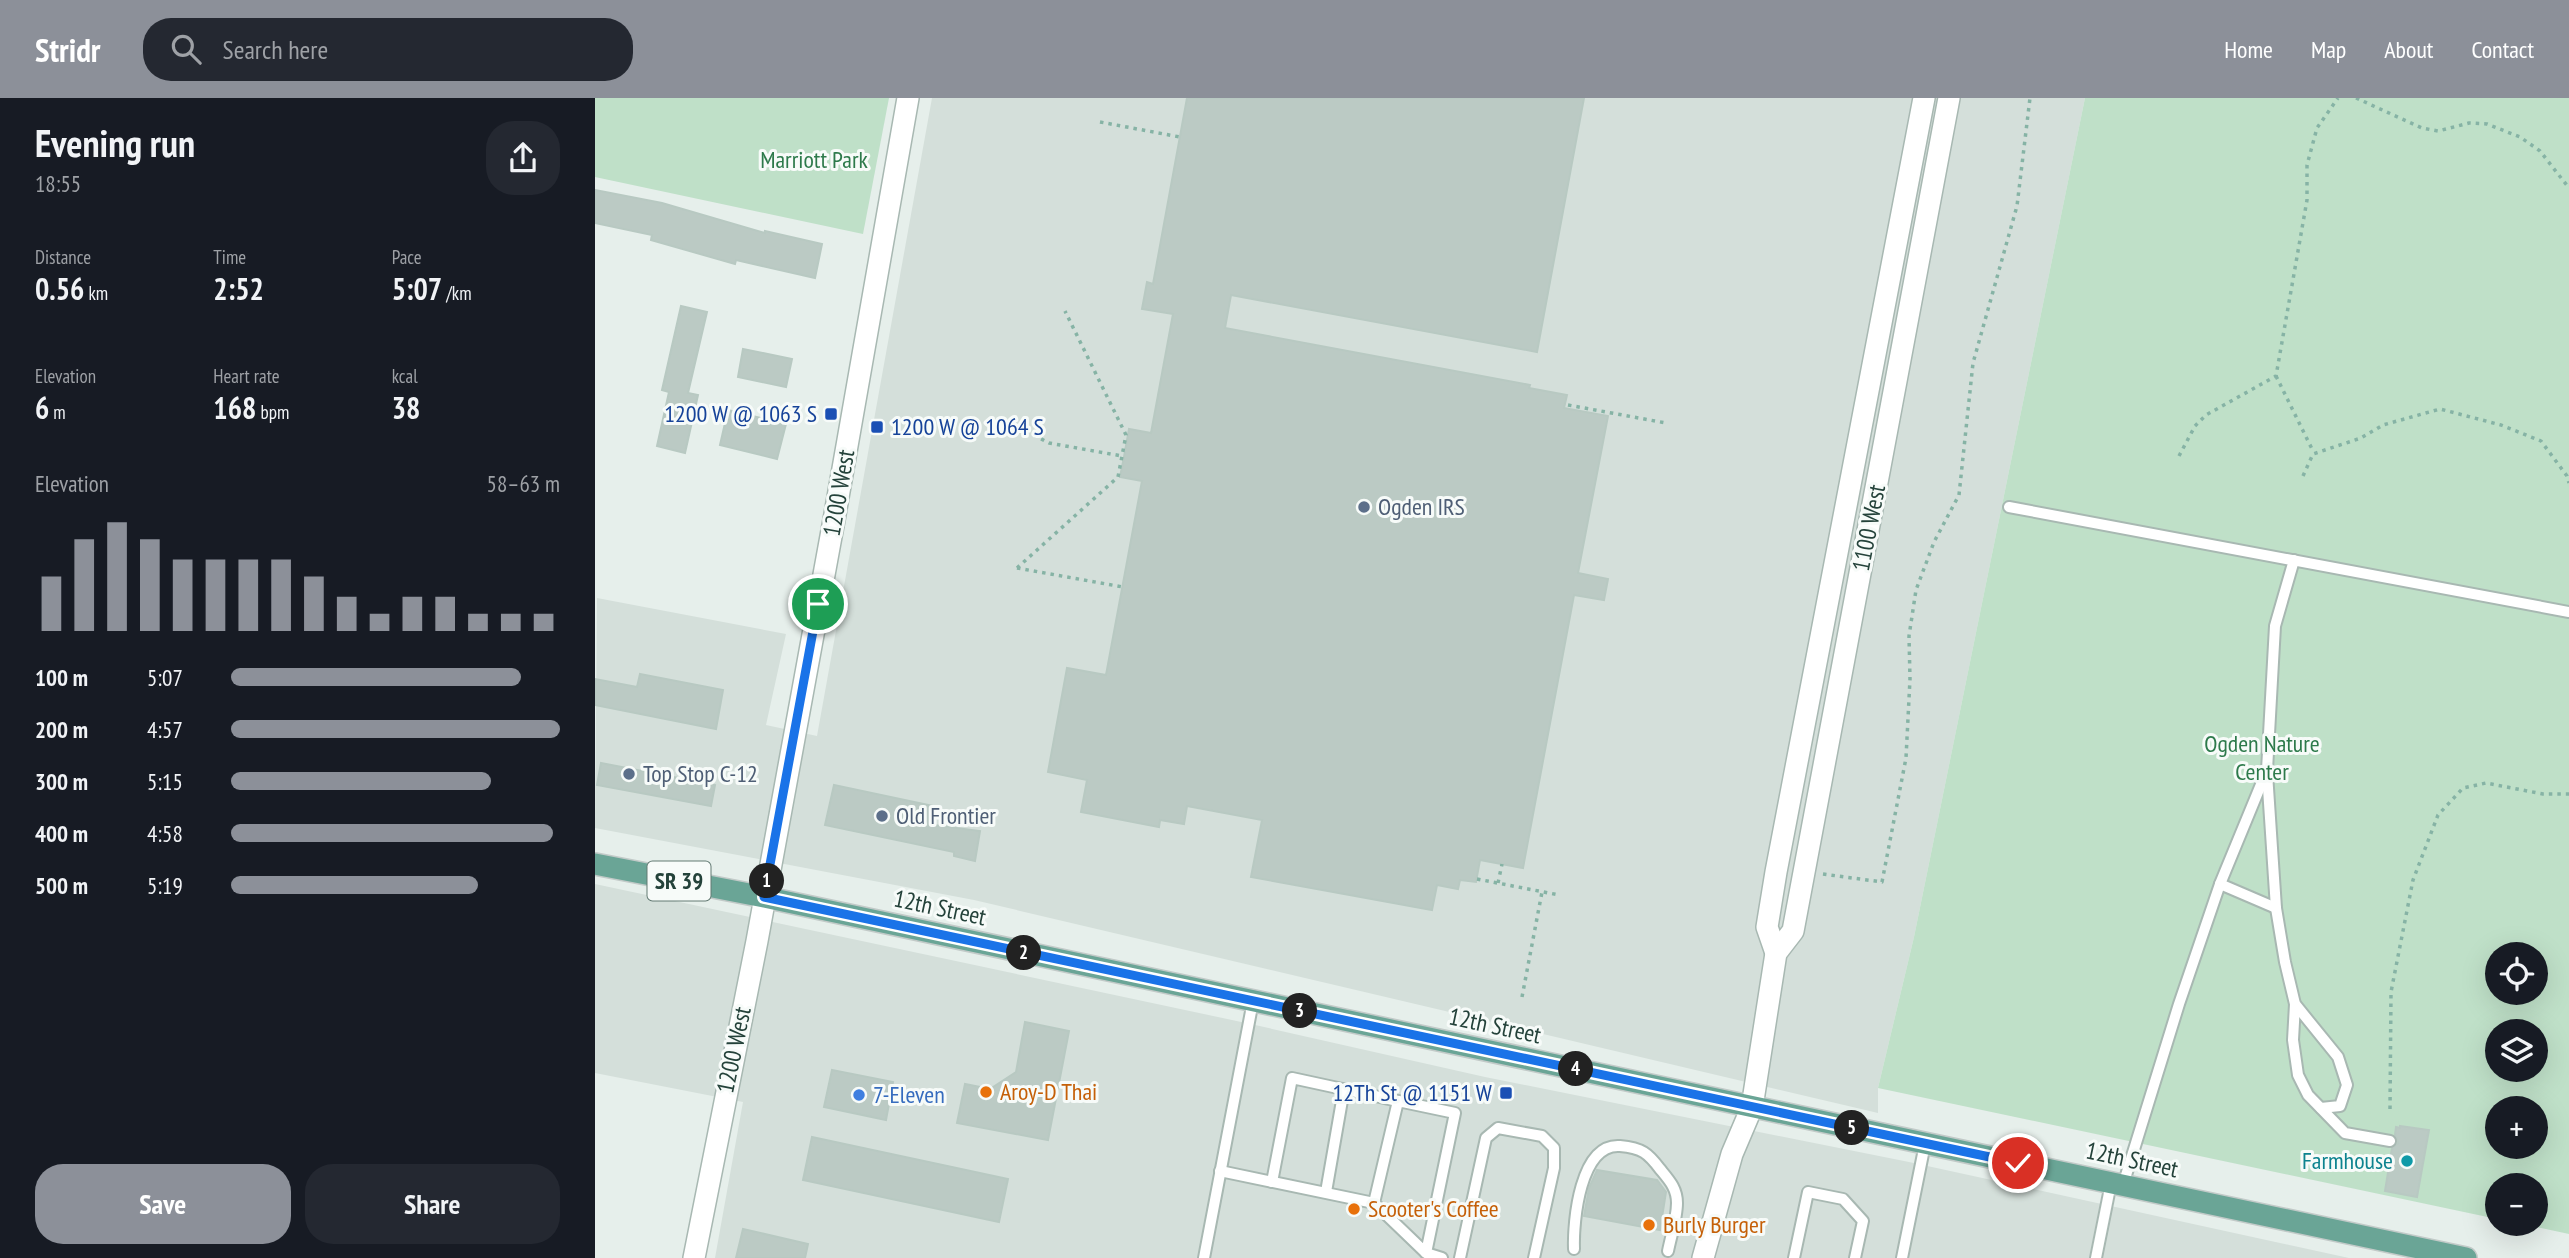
<!DOCTYPE html>
<html lang="en">
<head>
<meta charset="utf-8">
<style>
	:root { --surface:#171b24; --page:#242831; --text:#f1f3f6; --muted:#9ea1a6; --accent:#8c9099 }
	body { margin:0; font-family:"PT Sans Narrow",sans-serif; background:var(--page); color:var(--text); height:100vh; display:flex; flex-direction:column; font-size:26px; white-space:nowrap }
	* { box-sizing:border-box; margin:0 }
	p { font-size:23px; color:var(--muted) }
	.icon { flex:none; width:38px; height:38px; fill:none; stroke:currentColor; stroke-width:2; stroke-linecap:round; stroke-linejoin:round }
	.map { position:relative; flex:1; overflow:hidden }
	.drawer { display:flex; flex-direction:column; background:var(--surface); width:595px }
	.drawer>* { flex:none }
	.controls { position:absolute; left:1890px; top:844px; display:grid; gap:14px }
	.controls a { display:grid; place-items:center; width:63px; height:63px; border-radius:50%; background:var(--surface); box-shadow:0 7px 28px #0002; font-size:35px }
	.pin { position:absolute; display:grid; place-items:center; width:60px; height:60px; color:#fff; margin:-30px; border:4px solid #fff; border-radius:50%; box-shadow:0 2px 7px #0007 }
	.km { position:absolute; width:35px; height:35px; margin:-18px; border-radius:50%; background:#222; color:#fff; font-size:19px; line-height:35px; text-align:center }
	.round { display:grid; place-items:center; flex:none; width:74px; height:74px; border-radius:28px; background:var(--page) }
	.head { display:flex; align-items:center; justify-content:space-between; height:119px; padding:0 35px }
	h1 { font-size:38px; font-weight:600; line-height:52px }
	.figures { display:grid; grid-template-columns:repeat(3,1fr); gap:10px; height:119px; padding:7px 35px }
	.figures div { display:grid; align-content:center }
	.figures b { font-size:30px; font-weight:600 }
	.figures small { font-size:19px; font-weight:400 }
	.figures p { font-size:19px }
	.chart { height:196px; padding:14px 35px }
	.chart p { display:flex; justify-content:space-between }
	.chart svg { width:100%; height:126px; margin-top:7px; stroke:var(--accent); stroke-width:6 }
	.button { display:flex; gap:14px; margin-top:auto; padding:14px 35px }
	.button a { flex:1; height:80px; border-radius:28px; background:var(--accent); color:#fff; font-size:28px; font-weight:600; line-height:80px; text-align:center }
	.button a+a { background:var(--page); color:var(--text) }
	ul { padding:0 35px; list-style:none; font-size:23px }
	li { display:grid; grid-template-columns:112px 84px 1fr; align-items:center; height:52px }
	li i { height:18px; border-radius:9px; background:var(--accent) }
	header { display:flex; align-items:center; gap:42px; box-sizing:border-box; height:98px; padding:0 35px; background:var(--accent); color:#fff }
	header strong { font-size:33px }
	nav { display:flex; gap:38px; margin-inline-start:auto; font-size:24px }
	.search { width:490px; height:63px; background:var(--page); display:flex; align-items:center; gap:18px; box-sizing:border-box; padding:0 24px; border-radius:28px; color:var(--muted); font-size:26px }
	main { display:flex; flex:1; min-height:0 }
	.map>svg:first-child { display:block }
	.built { fill:#d4dfda }
	.green { fill:#bfe0c8; fill-rule:evenodd }
	.building { fill:#bbcac4; stroke:#b8c9c2; stroke-width:2 }
	.lines { fill:none; stroke-linecap:round; stroke-linejoin:round }
	.service-casing { stroke:#a8b8b2; stroke-width:14 }
	.minor-casing { stroke:#a8b8b2; stroke-width:24 }
	.tertiary-casing { stroke:#a8b8b2; stroke-width:24 }
	.primary-casing { stroke:#c2cac8; stroke-width:24 }
	.path { stroke:#86b3a5; stroke-width:3.5; stroke-dasharray:3.5 5; stroke-linecap:butt }
	.service { stroke:#fff; stroke-width:10 }
	.minor { stroke:#fff; stroke-width:21 }
	.tertiary { stroke:#fff; stroke-width:21 }
	.primary { stroke:#6aa596; stroke-width:21 }
	.route-casing { stroke:#fff; stroke-width:14 }
	.route { stroke:#1a73e8; stroke-width:9 }
	.transit-dot { fill:#1a4fb4; stroke:#f7fbf9; stroke-width:2.5 }
	.service-dot { fill:#5c6f8a; stroke:#f7fbf9; stroke-width:2.5 }
	.food-dot { fill:#e8710a; stroke:#f7fbf9; stroke-width:2.5 }
	.shop-dot { fill:#3f7fe0; stroke:#f7fbf9; stroke-width:2.5 }
	.culture-dot { fill:#0f9aa8; stroke:#f7fbf9; stroke-width:2.5 }
	.labels { text-anchor:middle; stroke-width:6; stroke-linejoin:round; paint-order:stroke }
	.shield { fill:#f7fbf9; stroke:#637a73; stroke-width:2 }
	.shield-label { font-size:23px; font-weight:bold; fill:#24423a }
	.park-label { font-size:24px; fill:#2d7a4b; stroke:#f7fbf9 }
	.transit-label { font-size:24px; fill:#164399; stroke:#f7fbf9; text-anchor:end }
	.street-label { font-size:24px; fill:#24423a; stroke:#f7fbf9 }
	.service-label { font-size:24px; fill:#4e5e75; stroke:#f7fbf9; text-anchor:start }
	.food-label { font-size:24px; fill:#c56008; stroke:#f7fbf9; text-anchor:start }
	.shop-label { font-size:24px; fill:#366cbe; stroke:#f7fbf9; text-anchor:start }
	.culture-label { font-size:24px; fill:#0d838f; stroke:#f7fbf9; text-anchor:end }
</style>
</head>
<body>
<header>
<strong>Stridr</strong>
<div class="search"><svg class="icon" aria-label="search" viewBox="0 0 24 24"><circle cx="10" cy="10" r="6"/><path d="M15 15l6 6"/></svg>Search here</div>
<nav><a>Home</a><a>Map</a><a>About</a><a>Contact</a></nav>
</header>
<main>
<section class="drawer">
<div class="head"><div><h1>Evening run</h1><p>18:55</p></div><a class="round"><svg class="icon" aria-label="share" viewBox="0 0 24 24"><path d="M12 15V3M7 8l5-5 5 5M5 13v7h14v-7"/></svg></a></div>
<div class="figures">
<div><p>Distance</p><b>0.56<small> km</small></b></div>
<div><p>Time</p><b>2:52</b></div>
<div><p>Pace</p><b>5:07<small> /km</small></b></div>
</div>
<div class="figures">
<div><p>Elevation</p><b>6<small> m</small></b></div>
<div><p>Heart rate</p><b>168<small> bpm</small></b></div>
<div><p>kcal</p><b>38</b></div>
</div>
<div class="chart"><p><span>Elevation</span>58–63 m</p>
<svg viewBox="0 0 160 44" preserveAspectRatio="none"><path d="M5 44V25M15 44V12M25 44V6M35 44V12M45 44V19M55 44V19M65 44V19M75 44V19M85 44V25M95 44V32M105 44V38M115 44V32M125 44V32M135 44V38M145 44V38M155 44V38"/></svg>
</div>
<ul>
<li><b>100 m</b>5:07<i style="width:88%"></i></li>
<li><b>200 m</b>4:57<i style="width:100%"></i></li>
<li><b>300 m</b>5:15<i style="width:79%"></i></li>
<li><b>400 m</b>4:58<i style="width:98%"></i></li>
<li><b>500 m</b>5:19<i style="width:75%"></i></li>
</ul>
<div class="button"><a>Save</a><a>Share</a></div>
</section>
<div class="map">
<svg width="1974" height="1160" viewBox="0 0 1974 1160">
	<rect width="100%" height="100%" fill="#e6efeb"/>
	<g class="built">
		<polygon points="337,0 1490,0 1319,839 1283,990 1283,1015 379,802 0,730 2,500 191,536 171,627 222,638"/>
		<polygon points="0,786 651,925 890,979 1314,1064 1754,1160 120,1160 148,1004 0,975"/>
	</g>
	<g class="green">
		<polygon points="0,0 294,0 268,136 0,79"/>
		<path d="M1490,0H1974V1136L1922,1125H1941V1087H1902V1121L1283,990L1319,839ZM1902,856H1941V894H1902ZM1902,933H1941V971H1902ZM1902,1010H1941V1048H1902Z"/>
	</g>
	<g class="building">
		<polygon points="592,0 989,0 942,254 636,197 630,230 935,287 934,290 972,297 969,310 1013,318 983,475 1013,481 1009,502 979,497 928,770 885,762 881,784 865,782 863,791 842,787 837,812 656,779 667,722 592,708 589,726 565,722 564,729 486,714 492,682 453,674 472,570 511,577 547,383 525,379 529,359 534,331 556,335 578,216 547,211 552,184 558,186"/>
		<polygon points="0,92 67,105 170,135 170,133 227,146 220,180 141,162 140,166 56,142 57,137 0,125"/>
		<polygon points="86,208 112,214 93,295 103,297 90,355 62,348 74,294 67,292"/>
		<polygon points="148,251 197,261 191,289 143,279"/>
		<polygon points="133,312 191,326 182,361 125,347"/>
		<polygon points="45,576 128,592 121,631 0,607 0,581 42,589"/>
		<polygon points="6,665 120,687 116,708 2,687"/>
		<polygon points="239,687 343,709 339,727 385,733 380,763 359,758 359,754 230,727"/>
		<polygon points="430,924 474,933 453,1042 362,1025 370,986 395,991 421,974"/>
		<polygon points="237,972 298,984 291,1022 229,1009"/>
		<polygon points="1805,1028 1834,1032 1822,1099 1790,1093 1797,1050 1803,1045 1800,1037 1801,1029 1805,1030"/>
		<polygon points="217,1039 413,1081 404,1124 208,1082"/>
		<polygon points="1002,1072 1062,1082 1071,1094 1065,1132 989,1118 994,1090"/>
		<polygon points="148,1131 213,1146 210,1160 141,1160"/>
	</g>
	<g class="lines">
		<defs>
			<g id="service">
				<polyline points="1414,409 1974,514"/>
				<polyline points="1672,675 1681,810 1690,864 1700,906 1743,959 1752,987 1745,1008 1726,1010"/>
				<polyline points="1625,786 1681,810"/>
				<polyline points="1700,906 1698,942 1703,977 1713,997 1750,1035 1795,1043"/>
				<polyline points="625,1073 779,1105 803,1003 860,1015 831,1155 779,1105"/>
				<polyline points="677,1084 697,980 803,1003"/>
				<polyline points="1528,1087 1584,906 1625,786 1672,672 1680,528 1699,462"/>
				<polyline points="731,1094 749,991"/>
				<path d="M979,1151C978,1123 985,1045 1025,1048C1047,1050 1053,1055 1065,1071C1074,1082 1082,1090 1082,1105C1082,1120 1076,1138 1073,1153"/>
				<polyline points="831,1155 847,1160"/>
				<polyline points="609,1160 658,903"/>
				<polyline points="865,1160 891,1040 903,1030 947,1038 959,1050 959,1070 939,1160"/>
				<polyline points="1199,1160 1213,1094 1248,1101 1268,1123 1260,1160"/>
				<polyline points="1307,1160 1330,1046"/>
				<polyline points="1501,1160 1516,1085"/>
			</g>
			<g id="minor">
				<polyline points="1181,855 1172,829 1181,774 1329,0"/>
				<polyline points="1108,1160 1137,1056 1157,1009 1181,855 1198,833 1354,0"/>
			</g>
			<polyline id="tertiary" points="99,1160 162,843 239,422 313,0"/>
			<polyline id="primary" points="0,766 169,799 1871,1160"/>
		</defs>
		<use href="#service" class="service-casing"/>
		<use href="#minor" class="minor-casing"/>
		<use href="#tertiary" class="tertiary-casing"/>
		<use href="#primary" class="primary-casing"/>
		<g class="path">
			<polyline points="1761,0 1827,30 1843,33 1874,25 1892,26 1925,39 1945,53 1974,90"/>
			<polyline points="505,24 585,39"/>
			<polyline points="1681,278 1718,353"/>
			<polyline points="973,307 1071,325"/>
			<polyline points="431,333 454,345 527,358"/>
			<polyline points="1584,358 1600,328 1611,317 1681,278 1712,102 1712,67 1722,30 1743,0"/>
			<polyline points="1708,378 1718,356 1766,340 1788,327 1845,311 1906,327 1946,343 1972,378 1974,385"/>
			<polyline points="422,470 523,379 531,337 470,213"/>
			<polyline points="422,470 528,489"/>
			<polyline points="1228,776 1287,784 1311,660 1315,581 1314,538 1321,492 1339,444 1364,397 1378,265 1422,108 1435,0"/>
			<polyline points="882,781 964,797"/>
			<polyline points="903,785 907,766"/>
			<polyline points="927,899 947,794"/>
			<polyline points="1795,1011 1796,894 1818,782 1843,717 1868,690 1891,685 1948,696 1974,696"/>
		</g>
		<use href="#service" class="service"/>
		<use href="#minor" class="minor"/>
		<use href="#tertiary" class="tertiary"/>
		<use href="#primary" class="primary"/>
	</g>
	<g class="lines">
		<defs>
			<polyline id="route" points="223,506 169,799 1423,1065"/>
		</defs>
		<use href="#route" class="route-casing"/>
		<use href="#route" class="route"/>
	</g>
	<g class="transit-dot">
		<rect x="229" y="309" width="14" height="14" rx="3.5"/>
		<rect x="275" y="322" width="14" height="14" rx="3.5"/>
		<rect x="904" y="988" width="14" height="14" rx="3.5"/>
	</g>
	<g class="service-dot">
		<circle cx="769" cy="409" r="7"/>
		<circle cx="34" cy="676" r="7"/>
		<circle cx="287" cy="718" r="7"/>
	</g>
	<g class="food-dot">
		<circle cx="391" cy="994" r="7"/>
		<circle cx="759" cy="1111" r="7"/>
		<circle cx="1054" cy="1127" r="7"/>
	</g>
	<circle class="shop-dot" cx="264" cy="997" r="7"/>
	<circle class="culture-dot" cx="1812" cy="1063" r="7"/>
	<g class="labels">
		<rect class="shield" x="52.5" y="763.5" width="63" height="39" rx="5"/>
		<g class="shield-label">
			<text x="84" y="791">SR 39</text>
		</g>
		<g class="park-label">
			<text x="219" y="70">Marriott Park</text>
			<text x="1667" y="654">Ogden Nature<tspan x="1667" dy="28">Center</tspan></text>
		</g>
		<g class="transit-label">
			<text x="222" y="324">1200 W @ 1063 S</text>
			<text x="296" y="337" text-anchor="start">1200 W @ 1064 S</text>
			<text x="897" y="1003">12Th St @ 1151 W</text>
		</g>
		<g class="street-label">
			<text transform="translate(244 395) rotate(-80)" y="8">1200 West</text>
			<text transform="translate(1274 430) rotate(-79)" y="8">1100 West</text>
			<text transform="translate(345 810) rotate(12)" y="8">12th Street</text>
			<text transform="translate(900 928) rotate(12)" y="8">12th Street</text>
			<text transform="translate(139 952) rotate(-78)" y="8">1200 West</text>
			<text transform="translate(1537 1062) rotate(12)" y="8">12th Street</text>
		</g>
		<g class="service-label">
			<text x="783" y="417">Ogden IRS</text>
			<text x="48" y="684">Top Stop C-12</text>
			<text x="301" y="726">Old Frontier</text>
		</g>
		<g class="food-label">
			<text x="405" y="1002">Aroy-D Thai</text>
			<text x="773" y="1119">Scooter's Coffee</text>
			<text x="1068" y="1135">Burly Burger</text>
		</g>
		<g class="shop-label">
			<text x="278" y="1005">7-Eleven</text>
		</g>
		<g class="culture-label">
			<text x="1798" y="1071">Farmhouse</text>
		</g>
	</g>
</svg>
<div class="controls">
<a><svg class="icon" aria-label="locate" viewBox="0 0 24 24"><circle cx="12" cy="12" r="6"/><path d="M12 2v4M12 18v4M2 12h4M18 12h4"/></svg></a>
<a><svg class="icon" aria-label="layers" viewBox="0 0 24 24"><path d="M12 4l9 5-9 5-9-5zM3 14l9 5 9-5"/></svg></a>
<a>+</a>
<a>−</a>
</div>
<div class="pin" style="left:223px;top:506px;background:#1e9e55"><svg class="icon" aria-label="arrive" viewBox="0 0 24 24"><path d="M6 21V4h12l-3 4 3 4H6"/></svg></div>
<div class="pin" style="left:1423px;top:1065px;background:#d93025"><svg class="icon" aria-label="check" viewBox="0 0 24 24"><path d="M5 12l5 5 9-10"/></svg></div>
<b class="km" style="left:172px;top:783px">1</b>
<b class="km" style="left:429px;top:855px">2</b>
<b class="km" style="left:705px;top:913px">3</b>
<b class="km" style="left:981px;top:971px">4</b>
<b class="km" style="left:1257px;top:1030px">5</b>
</div>
</main>
</body>
</html>
